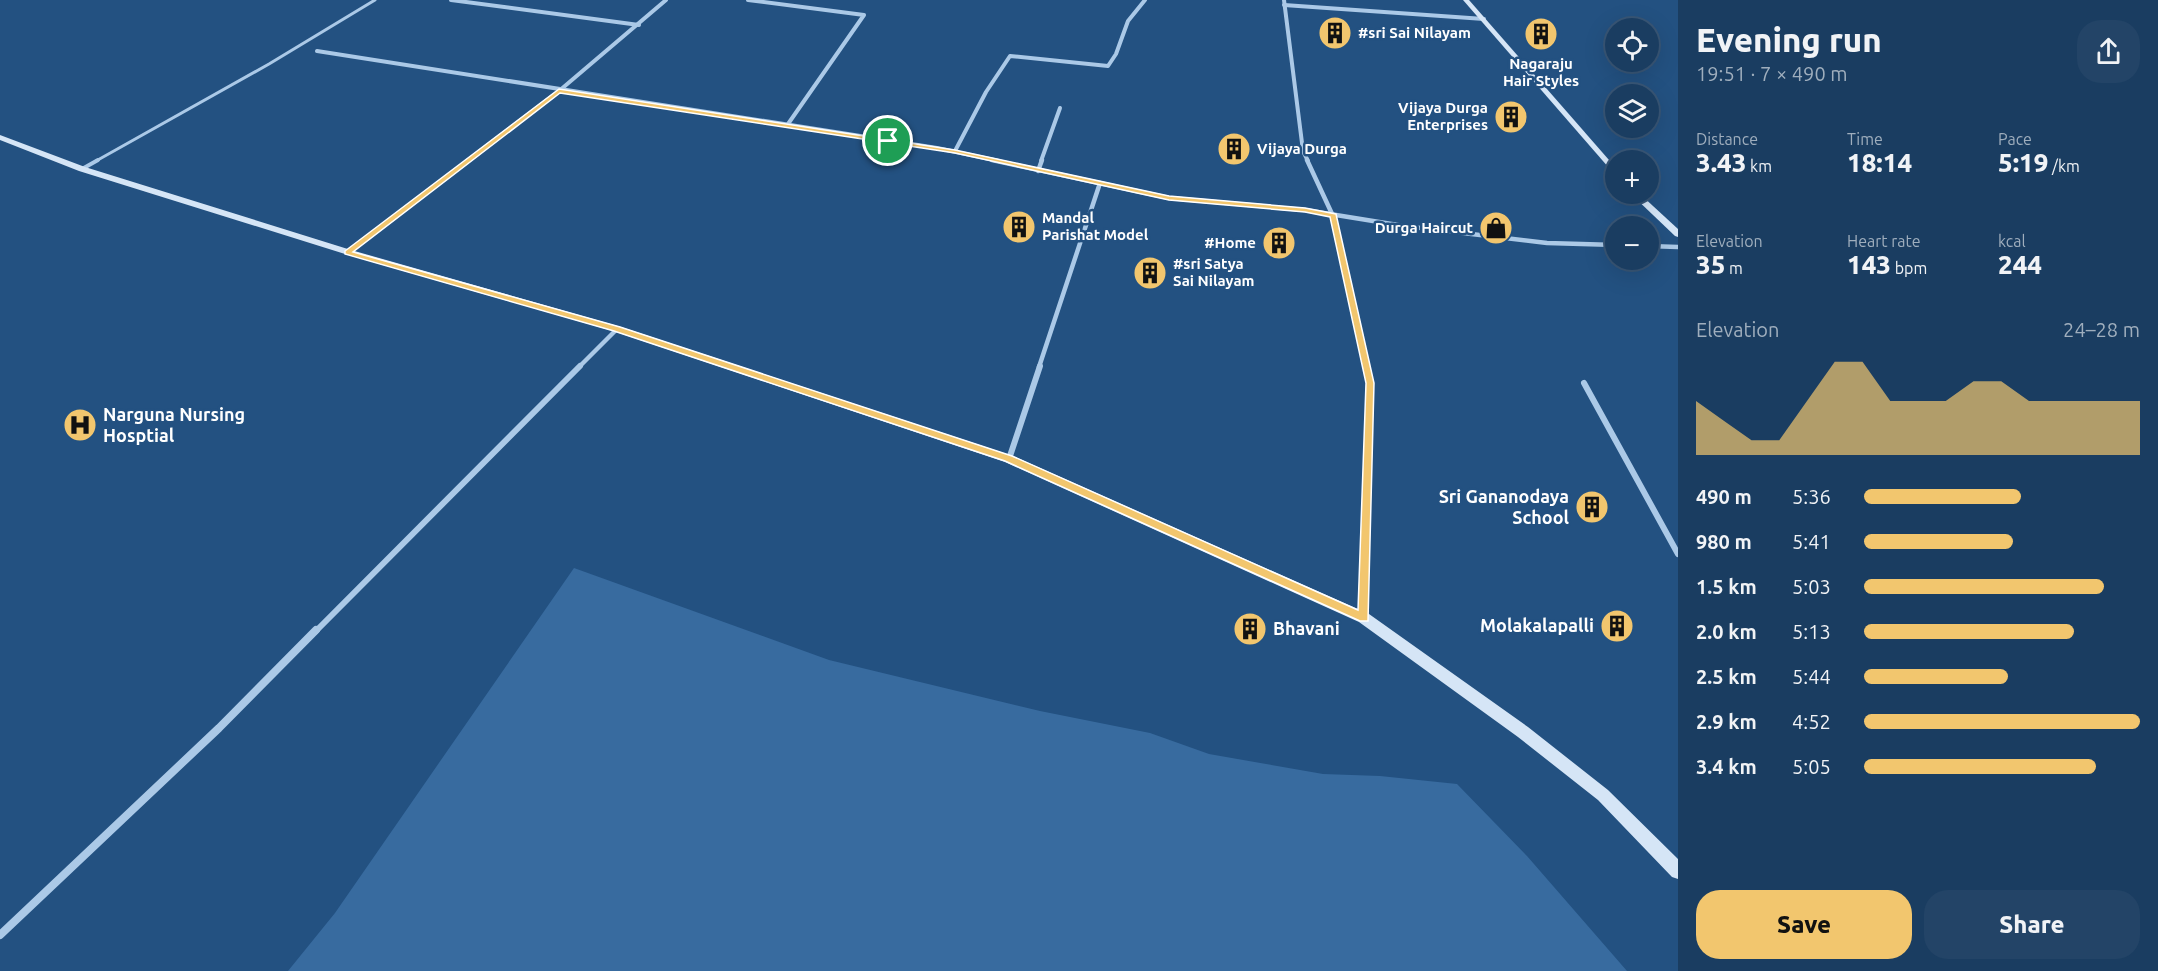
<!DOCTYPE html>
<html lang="en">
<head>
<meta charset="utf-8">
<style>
	:root { --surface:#1a3d61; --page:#234467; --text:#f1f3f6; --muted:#9faebd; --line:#385676; --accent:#f2c66e }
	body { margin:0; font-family:Ubuntu,sans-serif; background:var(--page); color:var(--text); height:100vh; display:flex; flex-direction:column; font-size:22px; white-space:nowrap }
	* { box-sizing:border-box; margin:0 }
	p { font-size:20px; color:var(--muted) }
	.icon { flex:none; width:33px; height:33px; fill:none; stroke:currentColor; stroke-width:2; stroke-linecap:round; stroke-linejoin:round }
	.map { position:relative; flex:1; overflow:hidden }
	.sheet { display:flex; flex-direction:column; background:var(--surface); width:480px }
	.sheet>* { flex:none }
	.controls { position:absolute; left:1605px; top:18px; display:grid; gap:12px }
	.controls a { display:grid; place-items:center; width:54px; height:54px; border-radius:50%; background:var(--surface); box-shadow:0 6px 24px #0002,0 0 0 2px var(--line); font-size:30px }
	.pin { position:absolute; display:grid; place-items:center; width:51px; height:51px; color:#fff; margin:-26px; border:3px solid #fff; border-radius:50%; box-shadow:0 2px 6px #0007 }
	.round { display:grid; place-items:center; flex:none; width:63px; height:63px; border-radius:24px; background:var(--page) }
	.headline { display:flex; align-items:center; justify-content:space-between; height:102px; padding:0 18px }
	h1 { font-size:33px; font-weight:800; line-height:45px }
	.stats { display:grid; grid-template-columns:repeat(3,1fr); gap:9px; height:102px; padding:6px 18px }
	.stats div { display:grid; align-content:center }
	.stats b { font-size:26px; font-weight:800 }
	.stats small { font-size:16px; font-weight:400 }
	.stats p { font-size:16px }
	.chart { height:168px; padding:12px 18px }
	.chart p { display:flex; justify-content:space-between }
	.chart svg { width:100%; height:108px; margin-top:6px; fill:var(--accent); opacity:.7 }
	.button { display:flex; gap:12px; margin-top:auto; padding:12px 18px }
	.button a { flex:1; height:69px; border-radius:24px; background:var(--accent); color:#111; font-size:24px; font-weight:800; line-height:69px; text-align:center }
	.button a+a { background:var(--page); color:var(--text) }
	ul { padding:0 18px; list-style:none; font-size:20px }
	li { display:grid; grid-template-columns:96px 72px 1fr; align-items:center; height:45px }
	li i { height:15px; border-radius:8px; background:var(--accent) }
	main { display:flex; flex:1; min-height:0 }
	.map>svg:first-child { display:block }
	.green { fill:#386b9f }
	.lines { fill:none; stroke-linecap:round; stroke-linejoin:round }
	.lane-far1 { stroke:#abc9e7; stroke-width:3 }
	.lane { stroke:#abc9e7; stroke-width:4 }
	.street-far3 { stroke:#abc9e7; stroke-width:4 }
	.street-far2 { stroke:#abc9e7; stroke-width:4.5 }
	.street-far1 { stroke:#abc9e7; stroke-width:6 }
	.street { stroke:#abc9e7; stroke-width:8 }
	.secondary { fill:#d5e5f6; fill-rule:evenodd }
	.route { fill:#f2c66e; stroke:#fff; stroke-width:1.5; fill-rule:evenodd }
	.labels { text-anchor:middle; stroke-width:5; stroke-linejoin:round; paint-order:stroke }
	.far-poi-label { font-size:15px; font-weight:bold; fill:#fff; stroke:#235181; text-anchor:start }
	.poi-label { font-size:18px; font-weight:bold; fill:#fff; stroke:#235181; text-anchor:start }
</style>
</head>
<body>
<main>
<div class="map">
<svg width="1678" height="971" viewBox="0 0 1678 971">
	<rect width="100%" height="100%" fill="#235181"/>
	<polygon class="green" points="574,568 829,660 1040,711 1150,733 1209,754 1323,774 1380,776 1457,784 1527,856 1627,971 288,971 335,913"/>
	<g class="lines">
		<polyline class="lane-far1" points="96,161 269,64 375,0"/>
		<polyline class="lane" points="82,169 98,160"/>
		<g class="street-far3">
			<polyline points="451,0 639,25"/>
			<polyline points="748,0 864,15 788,124"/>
			<polyline points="1284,0 1303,151 1308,161"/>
			<polyline points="1284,5 1484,19"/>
			<polyline points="317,51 937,148 999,161"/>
			<polyline points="955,151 986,92 1010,56 1108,66 1116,54 1128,21 1145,0"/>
			<polyline points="467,161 559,91 666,0"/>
			<polyline points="1041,161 1060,108"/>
		</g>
		<g class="street-far2">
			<polyline points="992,160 1169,198 1305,210 1404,226 1547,243 1616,245"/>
			<polyline points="1307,160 1333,216 1367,367"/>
			<polyline points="1038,171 1042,160"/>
			<polyline points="1648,246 1678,247"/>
			<polyline points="348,252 469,160"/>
			<polyline points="579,367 617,329"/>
			<polyline points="1039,367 1100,183"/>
		</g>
		<g class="street-far1">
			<polyline points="1584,383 1678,554"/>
			<polyline points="1009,459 1040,366"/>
			<polyline points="1364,618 1370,383 1366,366"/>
			<polyline points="315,632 580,366"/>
		</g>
		<polyline class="street" points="0,935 219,728 316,630"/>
		<g class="secondary">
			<polygon points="1463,0 1469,0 1616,168 1616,176"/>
			<polygon points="0,135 85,167 351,250 621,327 1013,456 1369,614 1528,727 1608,790 1678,859 1678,879 1672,877 1598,800 1518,737 1359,622 1005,462 613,331 345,254 79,171 0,140"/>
			<polygon points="1631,194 1640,194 1678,229 1678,237 1675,236"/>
		</g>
	</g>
	<path class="route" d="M559,89L955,150L1169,196L1305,208L1336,214L1374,383L1368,621H1360L1005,461L614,331L345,254V251ZM560,93L955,153L1169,200L1305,212L1330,217L1366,383L1358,610L1012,456L620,327L353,252Z"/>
	<defs>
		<symbol id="building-disc" viewBox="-11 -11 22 22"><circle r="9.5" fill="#f2c66e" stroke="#235181"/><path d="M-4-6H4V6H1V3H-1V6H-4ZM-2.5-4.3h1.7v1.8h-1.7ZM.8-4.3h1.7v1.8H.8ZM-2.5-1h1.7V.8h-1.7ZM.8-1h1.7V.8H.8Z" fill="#111"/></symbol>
		<symbol id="shop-disc" viewBox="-11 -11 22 22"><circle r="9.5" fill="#f2c66e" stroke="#235181"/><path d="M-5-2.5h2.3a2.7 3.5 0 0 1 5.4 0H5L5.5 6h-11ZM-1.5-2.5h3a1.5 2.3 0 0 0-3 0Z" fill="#111"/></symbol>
		<symbol id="hospital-disc" viewBox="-11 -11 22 22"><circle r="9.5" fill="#f2c66e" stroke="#235181"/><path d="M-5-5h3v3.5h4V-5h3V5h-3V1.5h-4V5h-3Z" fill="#111"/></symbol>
	</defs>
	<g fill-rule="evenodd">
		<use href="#building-disc" x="1316" y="14" width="38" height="38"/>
		<use href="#building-disc" x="1522" y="15" width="38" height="38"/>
		<use href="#building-disc" x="1492" y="98" width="38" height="38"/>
		<use href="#building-disc" x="1215" y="130" width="38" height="38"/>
		<use href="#building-disc" x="1000" y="208" width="38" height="38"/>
		<use href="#shop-disc" x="1477" y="209" width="38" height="38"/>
		<use href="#building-disc" x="1260" y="224" width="38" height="38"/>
		<use href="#building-disc" x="1131" y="254" width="38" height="38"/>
		<use href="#hospital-disc" x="61" y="406" width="38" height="38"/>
		<use href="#building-disc" x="1573" y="488" width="38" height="38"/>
		<use href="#building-disc" x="1598" y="607" width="38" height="38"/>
		<use href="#building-disc" x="1231" y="610" width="38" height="38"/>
	</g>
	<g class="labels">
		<g class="far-poi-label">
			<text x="1358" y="38">#sri Sai Nilayam</text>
			<text x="1541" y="69" text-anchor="middle">Nagaraju<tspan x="1541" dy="17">Hair Styles</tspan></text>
			<text x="1488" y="113" text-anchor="end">Vijaya Durga<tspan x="1488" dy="17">Enterprises</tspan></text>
			<text x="1257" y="154">Vijaya Durga</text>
			<text x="1042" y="223">Mandal<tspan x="1042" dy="17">Parishat Model</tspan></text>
			<text x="1473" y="233" text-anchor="end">Durga Haircut</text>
			<text x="1256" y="248" text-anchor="end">#Home</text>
			<text x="1173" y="269">#sri Satya<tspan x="1173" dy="17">Sai Nilayam</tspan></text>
		</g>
		<g class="poi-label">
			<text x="103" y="421">Narguna Nursing<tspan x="103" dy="21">Hosptial</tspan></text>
			<text x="1569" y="503" text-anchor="end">Sri Gananodaya<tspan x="1569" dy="21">School</tspan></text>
			<text x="1594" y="632" text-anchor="end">Molakalapalli</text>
			<text x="1273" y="635">Bhavani</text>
		</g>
	</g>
</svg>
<div class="controls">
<a><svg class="icon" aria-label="locate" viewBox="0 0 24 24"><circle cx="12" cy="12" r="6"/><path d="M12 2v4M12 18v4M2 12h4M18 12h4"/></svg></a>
<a><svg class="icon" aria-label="layers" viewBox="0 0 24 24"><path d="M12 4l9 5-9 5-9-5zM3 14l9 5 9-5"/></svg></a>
<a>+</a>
<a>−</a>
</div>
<div class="pin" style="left:888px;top:141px;background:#1e9e55"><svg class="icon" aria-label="arrive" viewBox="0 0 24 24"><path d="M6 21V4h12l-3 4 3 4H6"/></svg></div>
</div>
<section class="sheet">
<div class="headline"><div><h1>Evening run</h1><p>19:51 · 7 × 490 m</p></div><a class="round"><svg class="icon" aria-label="share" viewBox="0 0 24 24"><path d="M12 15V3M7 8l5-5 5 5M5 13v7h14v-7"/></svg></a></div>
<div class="stats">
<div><p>Distance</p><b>3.43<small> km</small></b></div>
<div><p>Time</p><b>18:14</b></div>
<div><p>Pace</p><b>5:19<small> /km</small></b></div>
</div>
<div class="stats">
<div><p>Elevation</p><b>35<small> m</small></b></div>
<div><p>Heart rate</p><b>143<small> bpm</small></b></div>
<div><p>kcal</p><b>244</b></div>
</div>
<div class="chart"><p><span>Elevation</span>24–28 m</p>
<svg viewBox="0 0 160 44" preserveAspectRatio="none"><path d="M0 44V22L10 30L20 38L30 38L40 22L50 6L60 6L70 22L80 22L90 22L100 14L110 14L120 22L130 22L140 22L150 22L160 22V44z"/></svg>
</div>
<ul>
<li><b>490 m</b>5:36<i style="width:57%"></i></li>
<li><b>980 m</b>5:41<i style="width:54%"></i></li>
<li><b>1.5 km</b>5:03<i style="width:87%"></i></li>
<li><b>2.0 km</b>5:13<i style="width:76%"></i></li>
<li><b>2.5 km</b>5:44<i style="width:52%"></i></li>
<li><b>2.9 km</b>4:52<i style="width:100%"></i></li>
<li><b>3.4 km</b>5:05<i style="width:84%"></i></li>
</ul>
<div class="button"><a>Save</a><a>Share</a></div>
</section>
</main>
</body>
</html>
